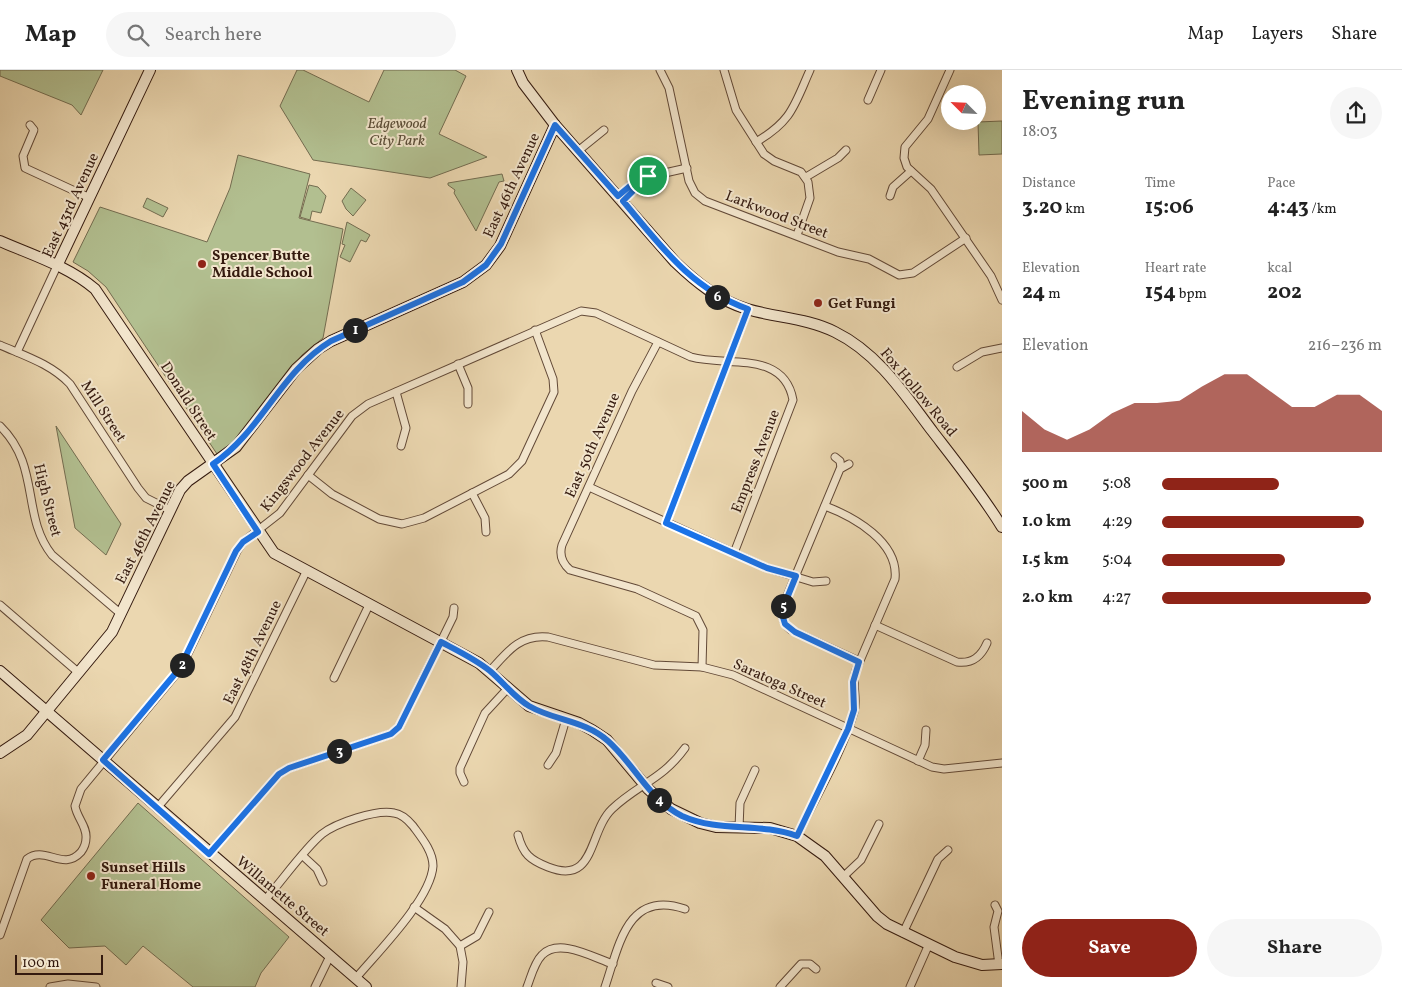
<!DOCTYPE html>
<html lang="en">
<head>
<meta charset="utf-8">
<style>
	:root { --surface:#fff; --page:#f6f6f6; --text:#222; --muted:#767676; --line:#e0e0e0; --accent:#8f2418 }
	body { margin:0; font-family:Vollkorn,serif; background:var(--page); color:var(--text); height:100vh; display:flex; flex-direction:column; font-size:19px; white-space:nowrap }
	* { box-sizing:border-box; margin:0 }
	p { font-size:16px; color:var(--muted) }
	.icon { flex:none; width:28px; height:28px; fill:none; stroke:currentColor; stroke-width:2; stroke-linecap:round; stroke-linejoin:round }
	.map { position:relative; flex:1; overflow:hidden }
	.drawer { display:flex; flex-direction:column; background:var(--surface); width:400px }
	.drawer>* { flex:none }
	.needle { width:32px; rotate:294deg }
	.buttons { position:absolute; left:941px; top:15px; display:grid; gap:10px }
	.buttons a { display:grid; place-items:center; width:45px; height:45px; border-radius:50%; background:var(--surface); box-shadow:0 5px 20px #0002; font-size:25px }
	.scale { position:absolute; left:15px; bottom:12px; width:88px; box-sizing:border-box; padding-left:5px; border:2px solid #341a0f; border-top:0; font-size:14px; line-height:18px; white-space:nowrap; color:#341a0f; -webkit-text-stroke:4px #f2e5cc; paint-order:stroke }
	.pin { position:absolute; display:grid; place-items:center; width:42px; height:42px; color:#fff; margin:-21px; border:2px solid #fff; border-radius:50%; box-shadow:0 1px 5px #0007 }
	.km { position:absolute; width:25px; height:25px; margin:-12px; border-radius:50%; background:#222; color:#fff; font-size:14px; line-height:25px; text-align:center }
	.round { display:grid; place-items:center; flex:none; width:52px; height:52px; border-radius:26px; background:var(--page) }
	.summary { display:flex; align-items:center; justify-content:space-between; height:85px; padding:0 20px }
	h1 { font-size:28px; font-weight:700; line-height:38px }
	.figures { display:grid; grid-template-columns:repeat(3,1fr); gap:8px; height:85px; padding:5px 20px }
	.figures div { display:grid; align-content:center }
	.figures b { font-size:21px; font-weight:700 }
	.figures small { font-size:14px; font-weight:400 }
	.figures p { font-size:14px }
	.chart { height:140px; padding:10px 20px }
	.chart p { display:flex; justify-content:space-between }
	.chart svg { width:100%; height:90px; margin-top:5px; fill:var(--accent); opacity:.7 }
	.action { display:flex; gap:10px; margin-top:auto; padding:10px 20px }
	.action a { flex:1; height:58px; border-radius:30px; background:var(--accent); color:#fff; font-size:20px; font-weight:700; line-height:58px; text-align:center }
	.action a+a { background:var(--page); color:var(--text) }
	ul { padding:0 20px; list-style:none; font-size:16px }
	li { display:grid; grid-template-columns:80px 60px 1fr; align-items:center; height:38px }
	li i { height:12px; border-radius:6px; background:var(--accent) }
	header { display:flex; align-items:center; gap:30px; box-sizing:border-box; height:70px; padding:0 25px; background:var(--surface); border-bottom:1px solid var(--line) }
	header strong { font-size:24px }
	nav { display:flex; gap:28px; margin-inline-start:auto; font-size:18px }
	.search { width:350px; height:45px; background:var(--page); display:flex; align-items:center; gap:12px; box-sizing:border-box; padding:0 18px; border-radius:28px; color:var(--muted); font-size:19px }
	main { display:flex; flex:1; min-height:0 }
	.map>svg:first-child { display:block }
	.green { fill:#b2bf90; stroke:#736c50 }
	.lines { fill:none; stroke-linecap:round; stroke-linejoin:round }
	.street-casing { stroke:#624937; stroke-width:9 }
	.secondary-casing { stroke:#341a0f; stroke-width:12 }
	.street { stroke:#f2e5cc; stroke-width:7 }
	.secondary { stroke:#f2e5cc; stroke-width:10 }
	.route-casing { stroke:#fff; stroke-width:10 }
	.route { stroke:#1a73e8; stroke-width:6 }
	.poi-dot { fill:#8f2418; stroke:#f2e5cc; stroke-width:2 }
	.labels { text-anchor:middle; stroke-width:4; stroke-linejoin:round; paint-order:stroke }
	.park-label { font-size:15px; font-style:italic; fill:#5a4c36; stroke:#f2e5cc }
	.street-label { font-size:15px; fill:#341a0f; stroke:#f2e5cc }
	.poi-label { font-size:15px; font-weight:bold; fill:#341a0f; stroke:#f2e5cc; text-anchor:start }
</style>
</head>
<body>
<header>
<strong>Map</strong>
<div class="search"><svg class="icon" aria-label="search" viewBox="0 0 24 24"><circle cx="10" cy="10" r="6"/><path d="M15 15l6 6"/></svg>Search here</div>
<nav><a>Map</a><a>Layers</a><a>Share</a></nav>
</header>
<main>
<div class="map">
<svg width="1002" height="917" viewBox="0 0 1002 917">
	<rect width="100%" height="100%" fill="#ebd7b0"/>
	<filter id="stains"><feTurbulence type="fractalNoise" baseFrequency=".004" numOctaves="4"/><feColorMatrix values="0 0 0 0 .2 0 0 0 0 .09 0 0 0 0 .02 0 0 0 .5 -.17"/></filter>
	<radialGradient id="worn" r=".72"><stop offset=".6" stop-color="#630" stop-opacity="0"/><stop offset="1" stop-color="#630" stop-opacity=".3"/></radialGradient>
	<g class="green">
		<polygon points="0,0 103,0 81,45 72,35 0,6"/>
		<polygon points="297,0 303,0 369,32 384,0 455,0 466,6 439,64 487,87 430,108 313,90 280,36"/>
		<polygon points="1002,51 1002,84 979,85 978,52"/>
		<polygon points="238,85 310,104 299,148 343,159 323,268 302,285 235,370 217,384 106,217 88,201 73,192 100,137 207,172 230,118"/>
		<polygon points="502,104 504,111 499,112 476,161 454,123 455,120 448,115 448,113"/>
		<polygon points="309,115 318,117 326,126 321,143 312,141 310,150 300,147"/>
		<polygon points="351,118 366,130 353,146 346,139 342,131"/>
		<polygon points="147,128 168,138 163,147 143,137"/>
		<polygon points="347,152 370,165 366,172 361,170 350,192 340,187 345,175 342,174"/>
		<polygon points="56,356 121,454 106,485 75,458"/>
		<polygon points="138,733 289,867 261,903 255,917 193,917 143,876 126,895 105,876 69,878 41,850"/>
	</g>
	<g class="lines">
		<defs>
			<g id="street">
				<polyline points="660,0 669,18 689,111 695,123 705,131 838,182 869,189 899,205 913,203 966,168"/>
				<polyline points="724,0 736,40 764,84 774,91 801,102 808,112 810,128 797,165"/>
				<polyline points="950,0 928,49 905,77 904,88 907,97 931,119 991,206 1002,230"/>
				<polyline points="868,30 881,0"/>
				<polyline points="30,55 34,60 23,86 25,98 90,128"/>
				<path d="M756,72C792,51 794,36 810,0"/>
				<polyline points="578,81 604,60"/>
				<polyline points="806,107 838,88 846,80"/>
				<polyline points="618,126 638,109 687,98"/>
				<polyline points="890,126 893,117 911,101"/>
				<polyline points="623,131 648,106"/>
				<path d="M658,272L632,321L562,475C559,485 562,493 570,500L637,519L696,546L703,560L702,597"/>
				<path d="M0,275C25,286 51,294 70,314L138,418L146,428L170,440"/>
				<polyline points="17,282 57,196"/>
				<polyline points="458,294 468,318 468,334"/>
				<polyline points="957,297 982,282 1002,278"/>
				<polyline points="396,322 406,358 401,376"/>
				<path d="M0,356C41,396 21,446 52,485L121,544"/>
				<polyline points="835,387 840,391 841,398"/>
				<path d="M849,394L840,399L785,531C781,543 781,552 791,560L859,591"/>
				<polyline points="308,405 332,424 379,449 402,454 424,448 509,404 522,391 554,322 553,309 535,260"/>
				<polyline points="589,417 767,498 813,512 826,511"/>
				<polyline points="472,423 485,448 486,462"/>
				<polyline points="666,453 748,239"/>
				<polyline points="0,535 79,603"/>
				<path d="M875,555L957,592C972,594 981,587 987,573"/>
				<path d="M490,601C507,582 520,564 548,567L654,595L702,597L733,605L932,697L944,699L1002,693"/>
				<polyline points="334,608 369,535"/>
				<polyline points="918,691 925,675 926,660"/>
				<polyline points="548,695 556,683 566,649"/>
				<polyline points="464,712 460,703 460,698 485,643 508,618"/>
				<polyline points="157,738 235,647 306,502"/>
				<polyline points="739,758 740,733 755,700"/>
				<path d="M518,765C523,784 530,790 548,797C596,816 588,762 612,739C637,715 663,709 685,678"/>
				<path d="M797,766C815,728 842,683 854,642C858,628 851,614 856,600L895,509C899,472 854,447 825,436"/>
				<polyline points="209,784 279,704 289,698 391,664 399,657 453,547 454,538"/>
				<polyline points="303,786 317,799 323,812"/>
				<polyline points="844,806 861,790 879,754"/>
				<path d="M265,830C281,812 305,778 322,764C336,753 377,739 394,743C402,744 408,750 413,756C421,767 433,781 433,796C431,829 377,883 356,908"/>
				<polyline points="995,835 998,841 994,857 999,895"/>
				<polyline points="414,837 445,859 460,876"/>
				<polyline points="903,863 938,789 948,780"/>
				<path d="M0,865L27,789C45,775 63,802 81,782C84,778 86,774 86,768C87,756 77,748 75,736L81,719L181,598L237,481L243,472L280,443L352,346L368,334L581,241L596,243L691,287C727,297 784,280 793,330L734,483"/>
				<polyline points="656,913 668,917"/>
				<polyline points="50,917 68,914 96,917"/>
				<polyline points="315,917 330,886"/>
				<polyline points="461,917 463,892 460,876 477,866 489,842"/>
				<path d="M527,917C531,907 534,893 542,885C559,867 594,888 613,894"/>
				<path d="M605,917C619,876 627,819 685,839"/>
				<polyline points="780,917 801,894 810,894 816,899"/>
				<polyline points="910,917 929,874"/>
			</g>
			<g id="secondary">
				<path d="M517,0L523,13L555,55L675,192C697,213 718,230 747,239C777,248 807,248 835,262C878,283 905,325 933,362C957,393 981,423 1002,457"/>
				<path d="M0,171C32,185 68,196 95,219L274,483L479,593L529,636L579,653L592,660L607,670L648,719L671,739L700,753L716,757L770,758L797,766L825,786L877,846L887,854L955,887L982,895L1002,894"/>
				<polyline points="57,196 150,0"/>
				<polyline points="0,601 366,917"/>
				<polyline points="0,683 27,665 112,562 180,420 188,411 236,377 296,299 318,279 331,271 463,212 486,195 500,176 555,55"/>
			</g>
		</defs>
		<use href="#street" class="street-casing"/>
		<use href="#secondary" class="secondary-casing"/>
		<use href="#street" class="street"/>
		<use href="#secondary" class="secondary"/>
	</g>
	<g class="lines">
		<defs>
			<path id="route" d="M555,55L618,126L636,111L648,106L623,131C660,175 691,219 748,239L666,453L767,498L796,506L783,538L782,544L785,554L795,562L859,592L853,612L854,640L848,659L797,766C759,752 720,763 682,746C648,729 635,695 608,671C584,650 555,651 529,636C514,627 503,612 490,601C475,589 458,581 441,572L399,657L391,664L289,698L279,704L209,784L103,690L180,598L236,481L243,472L258,462L213,394C262,361 280,302 331,271L463,212L486,195L501,174Z"/>
		</defs>
		<use href="#route" class="route-casing"/>
		<use href="#route" class="route"/>
	</g>
	<g class="poi-dot">
		<circle cx="202" cy="194" r="5"/>
		<circle cx="818" cy="233" r="5"/>
		<circle cx="91" cy="806" r="5"/>
	</g>
	<g class="labels">
		<g class="park-label">
			<text x="397" y="58">Edgewood<tspan x="397" dy="17">City Park</tspan></text>
		</g>
		<g class="street-label">
			<text transform="translate(511 115) rotate(-65)" y="5">East 46th Avenue</text>
			<text transform="translate(70 135) rotate(-65)" y="5">East 43rd Avenue</text>
			<text transform="translate(777 144) rotate(21)" y="5">Larkwood Street</text>
			<text transform="translate(919 322) rotate(50)" y="5">Fox Hollow Road</text>
			<text transform="translate(189 331) rotate(57)" y="5">Donald Street</text>
			<text transform="translate(104 341) rotate(57)" y="5">Mill Street</text>
			<text transform="translate(592 375) rotate(-66)" y="5">East 50th Avenue</text>
			<text transform="translate(302 390) rotate(-52)" y="5">Kingswood Avenue</text>
			<text transform="translate(755 391) rotate(-69)" y="5">Empress Avenue</text>
			<text transform="translate(48 430) rotate(76)" y="5">High Street</text>
			<text transform="translate(145 462) rotate(-63)" y="5">East 46th Avenue</text>
			<text transform="translate(252 582) rotate(-64)" y="5">East 48th Avenue</text>
			<text transform="translate(780 613) rotate(24)" y="5">Saratoga Street</text>
			<text transform="translate(283 826) rotate(40)" y="5">Willamette Street</text>
		</g>
		<g class="poi-label">
			<text x="212" y="190">Spencer Butte<tspan x="212" dy="17">Middle School</tspan></text>
			<text x="828" y="238">Get Fungi</text>
			<text x="101" y="802">Sunset Hills<tspan x="101" dy="17">Funeral Home</tspan></text>
		</g>
	</g>
	<rect width="100%" height="100%" filter="url(#stains)"/>
	<rect width="100%" height="100%" fill="url(#worn)"/>
</svg>
<div class="buttons">
<a><svg class="needle" viewBox="-14 -14 28 28"><path d="M0-13l5 13h-10z" fill="#e53935"/><path d="M0 13l5-13h-10z" fill="#767676"/></svg></a>
</div>
<div class="scale">100 m</div>
<div class="pin" style="left:648px;top:106px;background:#1e9e55"><svg class="icon" aria-label="arrive" viewBox="0 0 24 24"><path d="M6 21V4h12l-3 4 3 4H6"/></svg></div>
<b class="km" style="left:355px;top:260px">1</b>
<b class="km" style="left:182px;top:595px">2</b>
<b class="km" style="left:339px;top:681px">3</b>
<b class="km" style="left:659px;top:730px">4</b>
<b class="km" style="left:783px;top:536px">5</b>
<b class="km" style="left:717px;top:227px">6</b>
</div>
<section class="drawer">
<div class="summary"><div><h1>Evening run</h1><p>18:03</p></div><a class="round"><svg class="icon" aria-label="share" viewBox="0 0 24 24"><path d="M12 15V3M7 8l5-5 5 5M5 13v7h14v-7"/></svg></a></div>
<div class="figures">
<div><p>Distance</p><b>3.20<small> km</small></b></div>
<div><p>Time</p><b>15:06</b></div>
<div><p>Pace</p><b>4:43<small> /km</small></b></div>
</div>
<div class="figures">
<div><p>Elevation</p><b>24<small> m</small></b></div>
<div><p>Heart rate</p><b>154<small> bpm</small></b></div>
<div><p>kcal</p><b>202</b></div>
</div>
<div class="chart"><p><span>Elevation</span>216–236 m</p>
<svg viewBox="0 0 160 44" preserveAspectRatio="none"><path d="M0 44V24L10 33L20 38L30 33L40 25L50 20L60 20L70 19L80 12L90 6L100 6L110 14L120 22L130 22L140 16L150 16L160 24V44z"/></svg>
</div>
<ul>
<li><b>500 m</b>5:08<i style="width:53%"></i></li>
<li><b>1.0 km</b>4:29<i style="width:92%"></i></li>
<li><b>1.5 km</b>5:04<i style="width:56%"></i></li>
<li><b>2.0 km</b>4:27<i style="width:95%"></i></li>
</ul>
<div class="action"><a>Save</a><a>Share</a></div>
</section>
</main>
</body>
</html>
